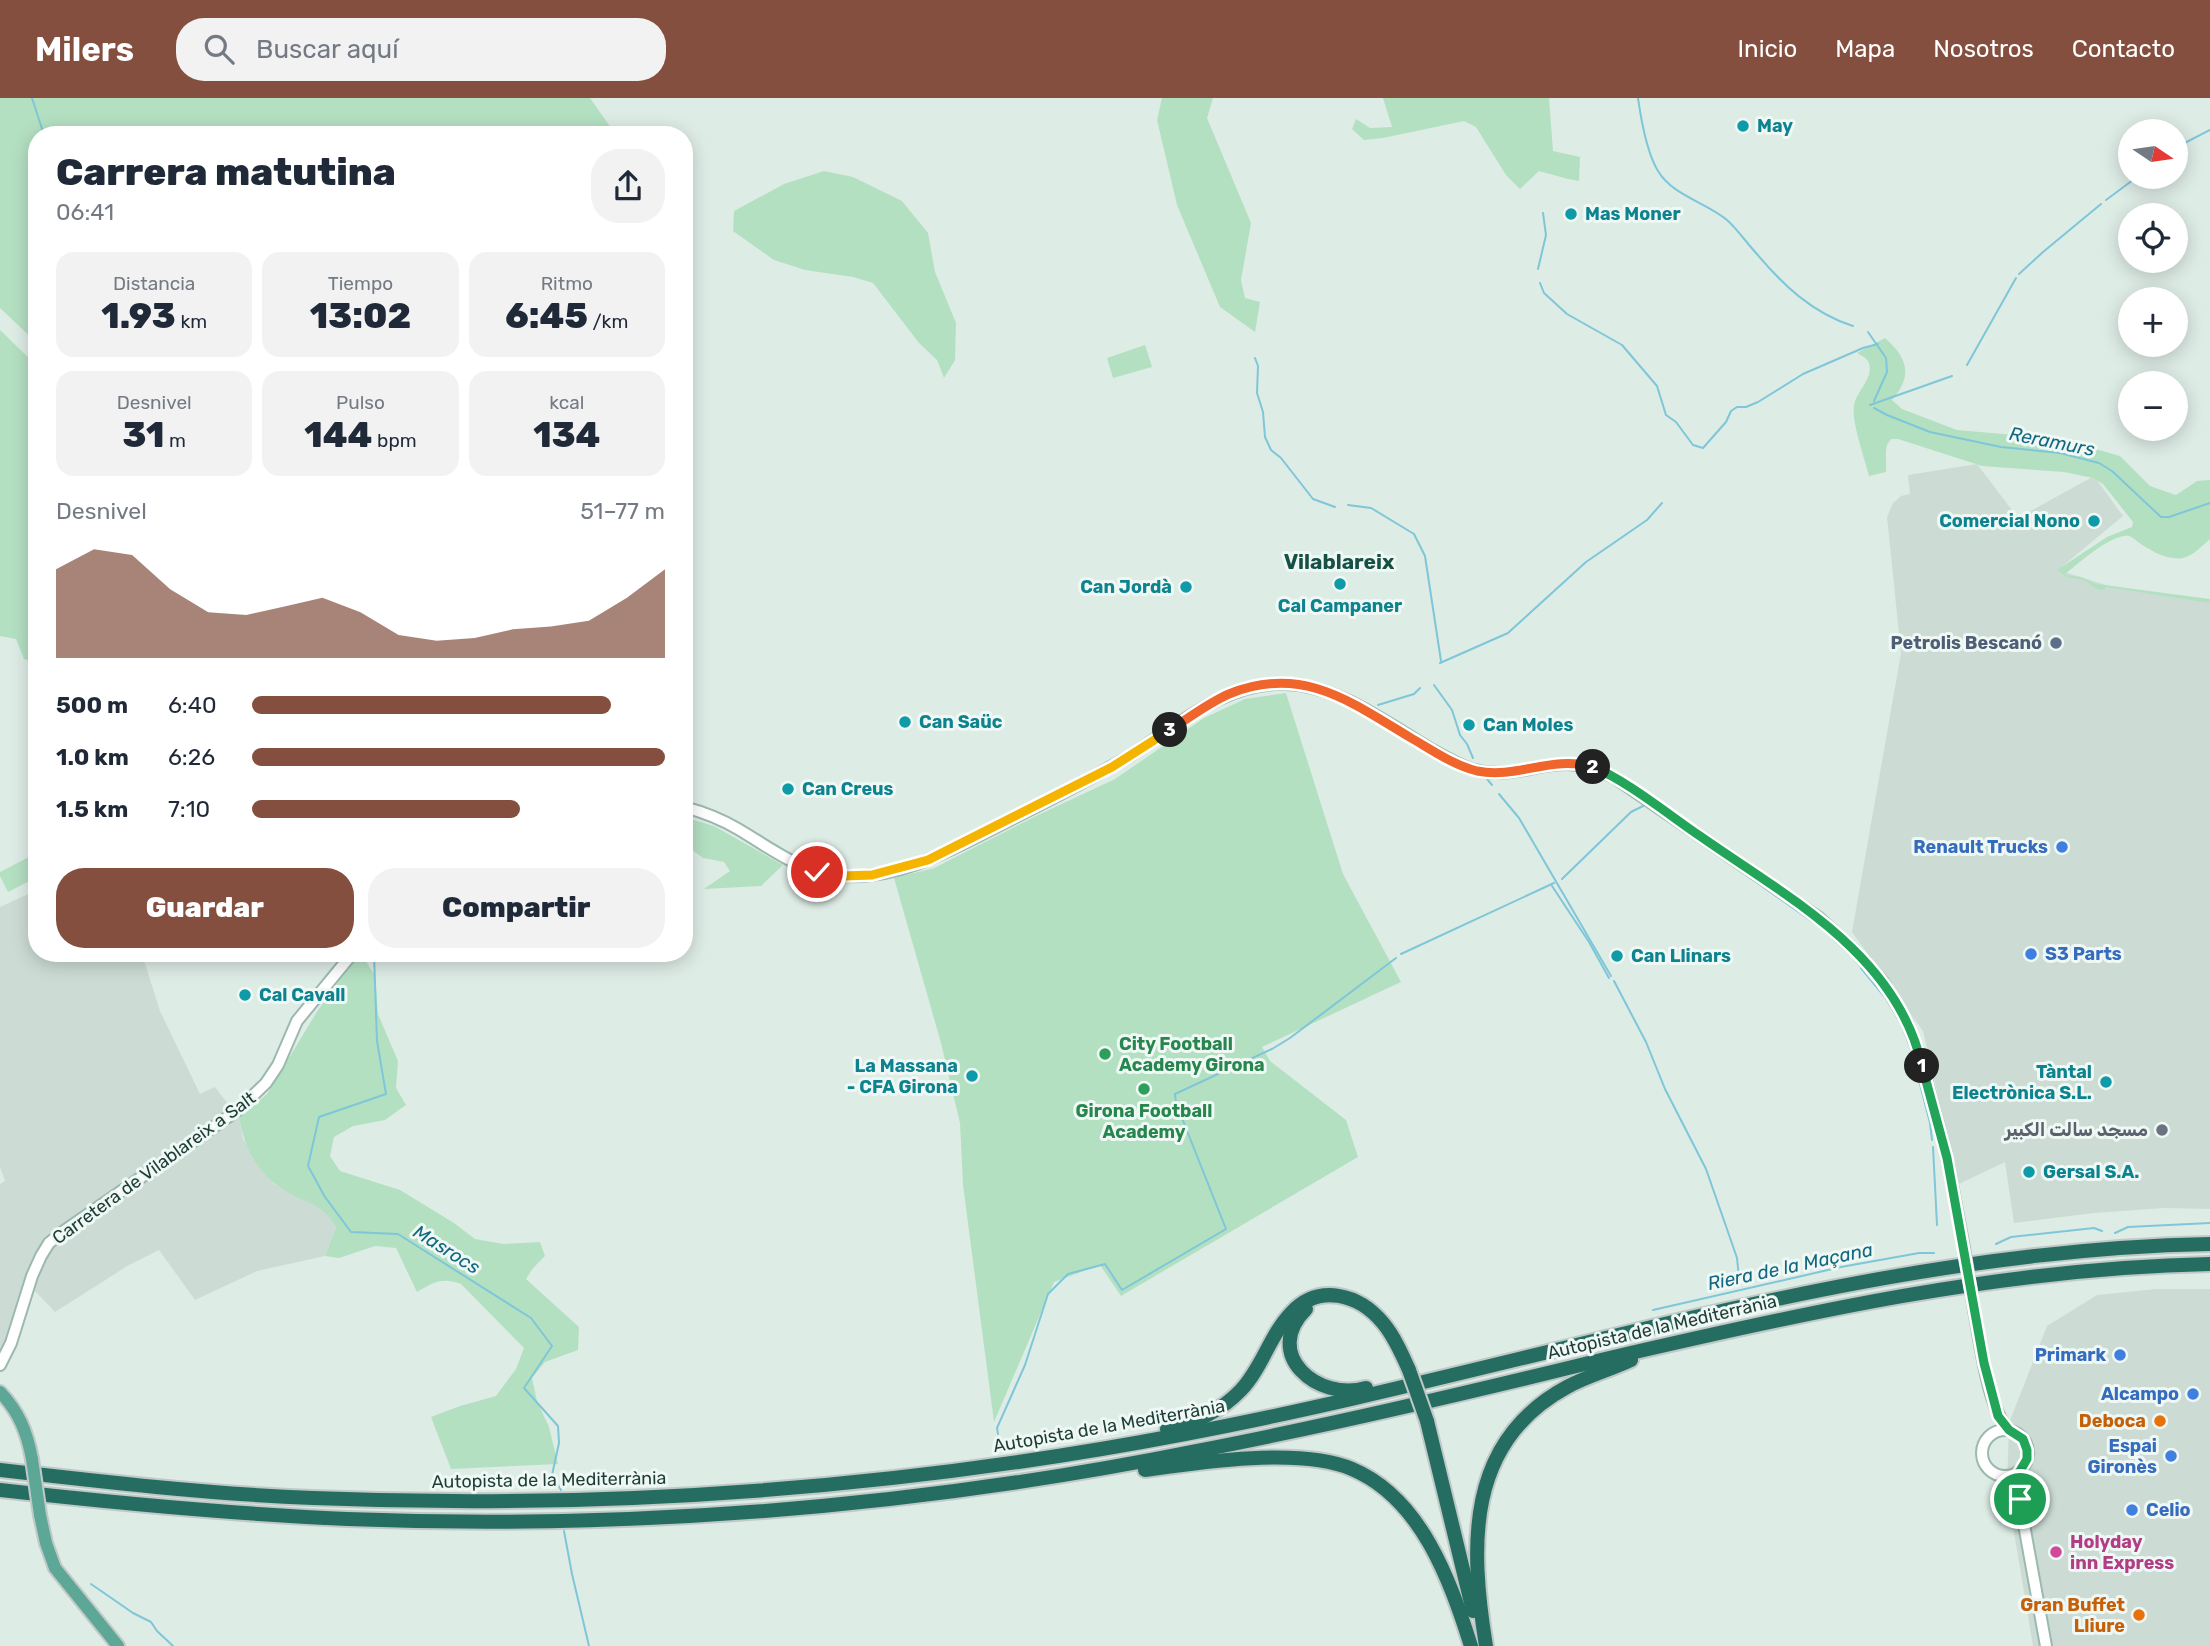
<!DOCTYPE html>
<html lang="es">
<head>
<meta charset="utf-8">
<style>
	:root { --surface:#fff; --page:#f2f2f3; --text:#1f2937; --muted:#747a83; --accent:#844f3f }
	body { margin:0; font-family:Rubik,"Noto Sans Arabic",sans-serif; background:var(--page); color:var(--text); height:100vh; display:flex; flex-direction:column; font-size:26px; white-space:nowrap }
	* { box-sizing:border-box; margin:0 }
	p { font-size:23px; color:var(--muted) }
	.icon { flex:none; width:38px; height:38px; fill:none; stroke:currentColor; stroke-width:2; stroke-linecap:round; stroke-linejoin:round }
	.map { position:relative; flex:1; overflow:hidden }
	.side { position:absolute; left:28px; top:28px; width:665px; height:836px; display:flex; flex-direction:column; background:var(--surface); border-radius:28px; box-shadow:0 4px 18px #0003 }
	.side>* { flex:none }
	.needle { width:46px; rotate:103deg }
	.tools { position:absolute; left:2118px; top:21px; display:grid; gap:14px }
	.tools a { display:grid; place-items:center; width:70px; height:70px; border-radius:50%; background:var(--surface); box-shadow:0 4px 18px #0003; font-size:35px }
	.pin { position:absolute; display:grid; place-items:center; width:60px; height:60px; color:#fff; margin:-30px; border:4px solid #fff; border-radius:50%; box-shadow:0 2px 7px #0007 }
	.km { position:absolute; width:35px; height:35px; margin:-18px; border-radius:50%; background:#222; color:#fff; font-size:19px; line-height:35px; text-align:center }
	.round { display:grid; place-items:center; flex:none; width:74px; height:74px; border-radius:28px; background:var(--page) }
	.headline { display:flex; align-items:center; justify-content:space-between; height:119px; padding:0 28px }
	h1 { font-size:38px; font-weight:800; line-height:52px }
	.stats { display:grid; grid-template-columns:repeat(3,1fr); gap:10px; height:119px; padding:7px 28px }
	.stats div { display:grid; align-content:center; border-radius:18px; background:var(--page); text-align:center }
	.stats b { font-size:35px; font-weight:800 }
	.stats small { font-size:19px; font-weight:400 }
	.stats p { font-size:19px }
	.chart { height:196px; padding:14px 28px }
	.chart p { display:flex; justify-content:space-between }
	.chart svg { width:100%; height:126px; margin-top:7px; fill:var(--accent); opacity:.7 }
	.action { display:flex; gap:14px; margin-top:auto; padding:14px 28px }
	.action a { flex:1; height:80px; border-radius:28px; background:var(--accent); color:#fff; font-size:28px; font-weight:800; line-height:80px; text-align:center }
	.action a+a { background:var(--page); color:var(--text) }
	ul { padding:0 28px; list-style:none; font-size:23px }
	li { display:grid; grid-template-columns:112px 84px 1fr; align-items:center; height:52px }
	li i { height:18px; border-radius:9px; background:var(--accent) }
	header { display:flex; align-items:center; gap:42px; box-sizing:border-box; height:98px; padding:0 35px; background:var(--accent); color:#fff }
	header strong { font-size:33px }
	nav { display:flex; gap:38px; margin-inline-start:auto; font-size:24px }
	.search { width:490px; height:63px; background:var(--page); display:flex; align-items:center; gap:18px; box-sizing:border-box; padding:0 24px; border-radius:28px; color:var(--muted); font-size:26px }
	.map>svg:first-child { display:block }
	.built { fill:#ccdcd5 }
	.green { fill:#b4e0c2 }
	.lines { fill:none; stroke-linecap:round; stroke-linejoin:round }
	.stream { stroke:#7ec6d8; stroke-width:2 }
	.secondary-casing { stroke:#9bb9af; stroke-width:14 }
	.primary-casing { stroke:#c0c9c7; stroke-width:16 }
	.highway-casing { stroke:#c0c9c7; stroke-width:18 }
	.secondary { stroke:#fff; stroke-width:10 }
	.primary { stroke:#5da797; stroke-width:12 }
	.highway { stroke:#266d61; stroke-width:14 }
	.secondary-bridge-casing { stroke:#9bb9af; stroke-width:14; stroke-linecap:butt }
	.primary-bridge-casing { stroke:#c0c9c7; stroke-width:16; stroke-linecap:butt }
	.highway-bridge-casing { stroke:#c0c9c7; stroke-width:18; stroke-linecap:butt }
	.secondary-bridge { stroke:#fff; stroke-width:10 }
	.primary-bridge { stroke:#5da797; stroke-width:12 }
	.highway-bridge { stroke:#266d61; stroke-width:14 }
	.split-1-casing { stroke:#fff; stroke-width:14 }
	.split-2-casing { stroke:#fff; stroke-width:14 }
	.split-3-casing { stroke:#fff; stroke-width:14 }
	.split-4-casing { stroke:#fff; stroke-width:14 }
	.split-1 { stroke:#22a559; stroke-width:9 }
	.split-2 { stroke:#22a559; stroke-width:9 }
	.split-3 { stroke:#f0652b; stroke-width:9 }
	.split-4 { stroke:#f5b400; stroke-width:9 }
	.culture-dot { fill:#0f9aa8; stroke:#eff8f4; stroke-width:2.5 }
	.service-dot { fill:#5c6f8a; stroke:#eff8f4; stroke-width:2.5 }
	.shop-dot { fill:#3f7fe0; stroke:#eff8f4; stroke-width:2.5 }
	.leisure-dot { fill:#2e9e5b; stroke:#eff8f4; stroke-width:2.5 }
	.worship-dot { fill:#6b7280; stroke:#eff8f4; stroke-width:2.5 }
	.food-dot { fill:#e8710a; stroke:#eff8f4; stroke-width:2.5 }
	.hotel-dot { fill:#d1479c; stroke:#eff8f4; stroke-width:2.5 }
	.labels { text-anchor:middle; stroke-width:6; stroke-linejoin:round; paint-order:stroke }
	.culture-label { font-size:18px; font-weight:bold; fill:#0d838f; stroke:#eff8f4; text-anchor:start }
	.service-label { font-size:18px; font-weight:bold; fill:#4e5e75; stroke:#eff8f4; text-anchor:end }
	.shop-label { font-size:18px; font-weight:bold; fill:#366cbe; stroke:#eff8f4; text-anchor:end }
	.leisure-label { font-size:18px; font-weight:bold; fill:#27864d; stroke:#eff8f4; text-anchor:start }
	.worship-label { font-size:18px; font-weight:bold; fill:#5b616d; stroke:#eff8f4; text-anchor:end }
	.street-label { font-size:18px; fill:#1d3d36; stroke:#eff8f4 }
	.food-label { font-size:18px; font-weight:bold; fill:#c56008; stroke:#eff8f4; text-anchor:end }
	.hotel-label { font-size:18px; font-weight:bold; fill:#b23c85; stroke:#eff8f4; text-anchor:start }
	.water-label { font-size:19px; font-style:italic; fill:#116880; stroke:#eff8f4 }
	.quarter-label { font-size:21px; font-weight:bold; fill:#175146; stroke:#eff8f4 }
</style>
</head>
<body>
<header>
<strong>Milers</strong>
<div class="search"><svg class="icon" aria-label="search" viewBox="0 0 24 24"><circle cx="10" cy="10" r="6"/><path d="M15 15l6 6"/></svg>Buscar aquí</div>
<nav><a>Inicio</a><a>Mapa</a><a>Nosotros</a><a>Contacto</a></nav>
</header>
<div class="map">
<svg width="2210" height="1548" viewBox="0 0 2210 1548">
	<rect width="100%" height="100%" fill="#deece6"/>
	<g class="built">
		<polygon points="1977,366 2018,420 2094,378 2123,418 2058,472 2106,487 2210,503 2210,1111 2164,1110 2094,1115 2014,1125 2005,1064 1959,1086 1923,933 1852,834 1901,555 1887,419 1893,405 1901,398 1910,396 1908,377"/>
		<polygon points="37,792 37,856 142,856 160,913 200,996 215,989 239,1020 243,1041 274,1086 326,1113 336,1129 325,1158 257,1173 195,1202 159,1152 129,1167 55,1214 33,1191 0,1266 0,1086 5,1083 0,1069 0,809"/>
		<polygon points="2156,1191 2210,1191 2210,1548 2033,1548 2007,1392 2009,1325 2047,1228 2097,1197"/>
	</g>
	<g class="green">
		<polygon points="0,0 590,0 616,37 37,37 37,245 0,210"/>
		<polygon points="1162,0 1213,0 1207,20 1251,125 1241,182 1245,200 1260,204 1255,234 1220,209 1177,107 1157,22"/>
		<polygon points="1383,0 1549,0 1553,53 1580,59 1579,83 1568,81 1539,73 1520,91 1506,77 1476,29 1464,23 1383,40 1364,42 1352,31 1356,21 1370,30 1392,29"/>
		<polygon points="824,73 853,79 902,103 928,135 935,174 956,225 955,262 944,280 937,262 919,245 873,185 853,179 805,172 774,162 733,133 734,113 784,86"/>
		<polygon points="0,232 37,268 37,518 33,521 37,531 37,565 24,561 16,541 0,538"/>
		<path d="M1885,240C1908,260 1913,278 1892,302L1902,311L1957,332L2015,337L2085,348L2120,358L2150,388L2176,397L2197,383L2210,382V441C2203,447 2193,458 2183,460C2168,463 2149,452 2138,444C2133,440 2130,437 2124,438C2105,441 2079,465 2064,477L2081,479L2096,486L2210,501V505L2106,489L2105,492L2100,491V493L2083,482L2066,479L2057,472L2107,439L2132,429L2133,424L2103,386L2093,380L2064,374L1982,368L1898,341H1891L1887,347L1886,354V374L1869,378C1865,361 1851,323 1854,307C1856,294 1874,280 1869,266C1868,260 1862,258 1857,255Z"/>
		<polygon points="1145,247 1152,269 1113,280 1107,260"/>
		<polygon points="1286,595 1343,776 1401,884 1262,949 1270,963 1346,1022 1358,1059 1121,1198 1100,1167 1054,1184 994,1324 963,1087 960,1025 941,945 894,780 934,770 1036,718 1115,681 1204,620 1245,601"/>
		<polygon points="684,719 714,728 783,767 761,788 704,791 730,773 724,764 703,760 684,746"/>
		<polygon points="31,758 37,770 37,779 8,794 0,778 0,774"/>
		<path d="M363,859L375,877L378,916L398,963L396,990L406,1007L385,1022L353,1028L334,1039L330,1058L340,1073L400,1092L454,1125L475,1141L504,1146L540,1144L545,1158L533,1170L526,1181L579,1229L578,1252L545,1264L532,1280L537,1303L549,1329L558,1366L451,1371L431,1319L460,1308L496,1298L516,1271L524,1250L461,1186C442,1179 434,1184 417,1194L396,1150L375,1148L339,1160L325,1158L336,1129C322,1106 311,1107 289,1095C259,1079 245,1052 239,1020L267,996L318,912L353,864Z"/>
	</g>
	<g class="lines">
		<g class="stream">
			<polyline points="32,0 44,37"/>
			<path d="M1638,0C1641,21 1647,55 1658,73C1673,98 1706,104 1727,122C1738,132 1746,144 1756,155C1783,187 1812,215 1853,228"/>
			<polyline points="2175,50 2210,32"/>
			<polyline points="2106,102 2137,79"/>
			<polyline points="1538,171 1546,137 1543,115"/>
			<polyline points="2019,176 2043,154 2101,106"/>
			<polyline points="1540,185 1544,195 1567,216 1622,247 1657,288 1666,317 1676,324 1693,347 1703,350 1726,324 1731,313 1737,309 1746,309 1758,304 1803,276 1863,250 1878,246"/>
			<polyline points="1868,234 1886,260 1887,274 1874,303"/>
			<polyline points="1255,260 1258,268 1257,295 1263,314 1265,339 1271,352 1281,360 1313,401 1335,409"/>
			<polyline points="1967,267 2016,180"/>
			<polyline points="1870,307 1952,278"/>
			<polyline points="1874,310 1887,317 1930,334 2001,349 2060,355 2099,365 2112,373 2161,419 2169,419 2210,405"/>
			<polyline points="1348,407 1371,410 1414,436 1425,458 1441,563"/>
			<polyline points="1440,565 1508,535 1586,464 1647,422 1662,405"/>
			<polyline points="1434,587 1452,612 1460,637 1467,646 1473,660"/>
			<polyline points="1378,607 1414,596 1420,590"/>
			<polyline points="1487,681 1492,687"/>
			<polyline points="1499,696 1519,720 1611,878"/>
			<polyline points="1562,781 1631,714 1645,707 1755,783"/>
			<polyline points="1552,788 1589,844 1609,880"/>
			<polyline points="1762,788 1824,832"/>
			<polyline points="1846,852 1857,864"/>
			<polyline points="374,856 377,943 386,996 319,1019 308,1068 325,1099 351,1134 398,1136 531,1220 552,1248 524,1290 558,1328 559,1345 552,1377 561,1392"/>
			<polyline points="1401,856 1554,785"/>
			<polyline points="1861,870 1889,904"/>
			<polyline points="1614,883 1646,944 1665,991 1706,1071 1728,1134 1737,1160 1739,1180"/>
			<polyline points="1901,924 1909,945"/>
			<polyline points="1911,951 1930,1025 1932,1042"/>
			<polyline points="1933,1049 1937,1127"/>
			<polyline points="2115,1135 2128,1129 2210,1125"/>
			<polyline points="1996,1146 2011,1139 2094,1130 2102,1133"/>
			<polyline points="1653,1212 1841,1169 1919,1155 1934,1155"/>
			<polyline points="998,1336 997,1330 1025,1267 1048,1196 1068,1176 1105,1166 1122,1192 1226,1131 1176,1005 1175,996 1272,951 1290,940 1396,860"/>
			<polyline points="564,1433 572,1476 589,1548"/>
			<polyline points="91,1486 133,1515 151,1524 157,1533 173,1548"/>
		</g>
		<defs>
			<g id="secondary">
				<path d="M684,709C703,714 721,721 738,731C772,751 801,775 842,778C903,782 958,748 1010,722C1051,701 1092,681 1131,657C1178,627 1227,583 1286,586C1339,588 1385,624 1429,650C1443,658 1456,666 1471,671C1525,687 1556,646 1615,680L1818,819L1853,851L1883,884L1907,924L1920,958L1947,1060L1964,1150"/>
				<path d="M1974,1212C1980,1243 1988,1312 2009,1332"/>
				<polyline points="0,1267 11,1245 32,1178 41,1158 49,1145 64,1133 238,1012 266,985 278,967 297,923 352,856"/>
				<circle cx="2005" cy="1355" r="23"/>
				<polyline points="2019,1373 2017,1388 2046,1548"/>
				<polyline points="2001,1378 2009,1390 2014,1413"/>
			</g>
			<g id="primary">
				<path d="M0,1294C19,1314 27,1334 32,1361"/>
				<polyline points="40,1417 46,1445 55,1470 118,1548"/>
			</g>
			<g id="highway">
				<path d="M1306,1211C1261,1256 1318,1304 1366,1290"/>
				<polyline points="1427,1323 1473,1513"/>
				<path d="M1167,1331C1196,1325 1221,1313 1241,1292C1262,1270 1270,1237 1291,1215C1319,1185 1359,1196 1383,1225C1394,1238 1402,1256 1409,1272"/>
				<path d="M0,1372C104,1384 208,1396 313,1400C606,1412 897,1391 1185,1336C1526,1272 1860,1152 2210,1146"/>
				<path d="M1145,1372C1200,1364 1301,1349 1352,1371C1421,1400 1450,1482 1471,1548"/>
				<path d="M0,1392C115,1405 231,1416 347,1421C631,1432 917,1409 1196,1353C1332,1327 1467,1295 1601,1262C1802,1215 2003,1170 2210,1166"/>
				<path d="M1486,1548C1470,1449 1465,1344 1567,1289C1587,1278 1610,1272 1631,1262"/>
			</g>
		</defs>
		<use href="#secondary" class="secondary-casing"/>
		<use href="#primary" class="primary-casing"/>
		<use href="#highway" class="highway-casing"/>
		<use href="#secondary" class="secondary"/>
		<use href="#primary" class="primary"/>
		<use href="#highway" class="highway"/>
		<defs>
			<polyline id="secondary-bridge" points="1964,1150 1974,1212"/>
			<polyline id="primary-bridge" points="32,1361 40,1417"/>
			<polyline id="highway-bridge" points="1409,1272 1427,1323"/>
		</defs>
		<use href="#secondary-bridge" class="secondary-bridge-casing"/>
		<use href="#primary-bridge" class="primary-bridge-casing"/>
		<use href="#highway-bridge" class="highway-bridge-casing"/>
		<use href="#secondary-bridge" class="secondary-bridge"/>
		<use href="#primary-bridge" class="primary-bridge"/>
		<use href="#highway-bridge" class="highway-bridge"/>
	</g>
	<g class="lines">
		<defs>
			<polyline id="split-1" points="1922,968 1947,1060 1984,1265 1998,1318 2009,1332 2023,1341 2027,1352 2027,1361 2017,1378 2020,1401"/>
			<path id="split-2" d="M1593,669C1626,682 1669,717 1700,738C1787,799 1897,856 1922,968"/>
			<path id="split-3" d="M1170,632C1189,620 1208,605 1229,596C1302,566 1351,604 1411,640C1432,652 1453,667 1477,673C1518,681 1551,657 1593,669"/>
			<polyline id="split-4" points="817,774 843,778 872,777 928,762 1112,669 1170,632"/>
		</defs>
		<use href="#split-1" class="split-1-casing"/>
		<use href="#split-2" class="split-2-casing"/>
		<use href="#split-3" class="split-3-casing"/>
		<use href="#split-4" class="split-4-casing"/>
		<use href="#split-1" class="split-1"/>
		<use href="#split-2" class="split-2"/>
		<use href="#split-3" class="split-3"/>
		<use href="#split-4" class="split-4"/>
	</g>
	<g class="culture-dot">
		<circle cx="1743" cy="28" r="7"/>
		<circle cx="1571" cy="116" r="7"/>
		<circle cx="2094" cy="423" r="7"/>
		<circle cx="1340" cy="486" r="7"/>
		<circle cx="1186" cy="489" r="7"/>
		<circle cx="905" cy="624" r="7"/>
		<circle cx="1469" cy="627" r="7"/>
		<circle cx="788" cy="691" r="7"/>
		<circle cx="1617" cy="858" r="7"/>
		<circle cx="245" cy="897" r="7"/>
		<circle cx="972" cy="978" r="7"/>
		<circle cx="2106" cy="984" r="7"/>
		<circle cx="2029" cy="1074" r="7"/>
	</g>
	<circle class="service-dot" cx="2056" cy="545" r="7"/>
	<g class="shop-dot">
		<circle cx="2062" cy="749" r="7"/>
		<circle cx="2031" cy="856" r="7"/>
		<circle cx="2120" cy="1257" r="7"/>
		<circle cx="2193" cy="1296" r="7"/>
		<circle cx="2171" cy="1358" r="7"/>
		<circle cx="2132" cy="1412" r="7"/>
	</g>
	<g class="leisure-dot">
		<circle cx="1105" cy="956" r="7"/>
		<circle cx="1144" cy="991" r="7"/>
	</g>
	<circle class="worship-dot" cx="2162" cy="1032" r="7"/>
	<g class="food-dot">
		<circle cx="2160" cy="1323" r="7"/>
		<circle cx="2139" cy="1517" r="7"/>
	</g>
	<circle class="hotel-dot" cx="2056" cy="1454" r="7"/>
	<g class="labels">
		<g class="culture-label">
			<text x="1757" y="34">May</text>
			<text x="1585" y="122">Mas Moner</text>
			<text x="2080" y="429" text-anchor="end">Comercial Nono</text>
			<text x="1172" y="495" text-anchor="end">Can Jordà</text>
			<text x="1340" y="514" text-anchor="middle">Cal Campaner</text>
			<text x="919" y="630">Can Saüc</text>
			<text x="1483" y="633">Can Moles</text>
			<text x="802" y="697">Can Creus</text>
			<text x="1631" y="864">Can Llinars</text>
			<text x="259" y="903">Cal Cavall</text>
			<text x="958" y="974" text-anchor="end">La Massana<tspan x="958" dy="21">- CFA Girona</tspan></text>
			<text x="2092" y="980" text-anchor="end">Tàntal<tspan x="2092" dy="21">Electrònica S.L.</tspan></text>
			<text x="2043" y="1080">Gersal S.A.</text>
		</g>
		<g class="service-label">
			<text x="2042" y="551">Petrolis Bescanó</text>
		</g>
		<g class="shop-label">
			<text x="2048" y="755">Renault Trucks</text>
			<text x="2045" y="862" text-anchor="start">S3 Parts</text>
			<text x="2106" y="1263">Primark</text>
			<text x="2179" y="1302">Alcampo</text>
			<text x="2157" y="1354">Espai<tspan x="2157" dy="21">Gironès</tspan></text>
			<text x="2146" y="1418" text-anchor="start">Celio</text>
		</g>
		<g class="leisure-label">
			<text x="1119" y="952">City Football<tspan x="1119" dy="21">Academy Girona</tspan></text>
			<text x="1144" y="1019" text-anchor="middle">Girona Football<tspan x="1144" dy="21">Academy</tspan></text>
		</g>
		<g class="worship-label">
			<text x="2148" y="1038">مسجد سالت الكبير</text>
		</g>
		<g class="street-label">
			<text transform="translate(154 1070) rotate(-36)" y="6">Carretera de Vilablareix a Salt</text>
			<text transform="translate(1662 1229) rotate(-13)" y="6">Autopista de la Mediterrània</text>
			<text transform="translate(1109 1328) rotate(-10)" y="6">Autopista de la Mediterrània</text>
			<text transform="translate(549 1382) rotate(-1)" y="6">Autopista de la Mediterrània</text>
		</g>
		<g class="food-label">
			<text x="2146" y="1329">Deboca</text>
			<text x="2125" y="1513">Gran Buffet<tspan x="2125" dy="21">Lliure</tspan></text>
		</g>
		<g class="hotel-label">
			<text x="2070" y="1450">Holyday<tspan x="2070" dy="21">inn Express</tspan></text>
		</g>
		<g class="water-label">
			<text transform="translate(2052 343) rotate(11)" y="7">Reramurs</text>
			<text transform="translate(447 1151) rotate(32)" y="7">Masrocs</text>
			<text transform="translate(1790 1168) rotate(-12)" y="7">Riera de la Maçana</text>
		</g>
		<g class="quarter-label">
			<text x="1339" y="471">Vilablareix</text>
		</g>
	</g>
</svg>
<div class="tools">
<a><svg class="needle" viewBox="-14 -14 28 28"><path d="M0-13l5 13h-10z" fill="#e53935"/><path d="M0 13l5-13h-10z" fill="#747a83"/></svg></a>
<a><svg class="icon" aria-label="locate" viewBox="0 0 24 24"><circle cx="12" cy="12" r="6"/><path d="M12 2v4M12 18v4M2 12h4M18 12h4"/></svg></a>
<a>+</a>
<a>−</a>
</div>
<div class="pin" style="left:2020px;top:1401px;background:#1e9e55"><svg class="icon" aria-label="arrive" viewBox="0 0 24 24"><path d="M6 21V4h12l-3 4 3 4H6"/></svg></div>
<div class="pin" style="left:817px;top:774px;background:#d93025"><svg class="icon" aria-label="check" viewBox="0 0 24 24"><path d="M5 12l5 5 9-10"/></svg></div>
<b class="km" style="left:1922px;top:968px">1</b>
<b class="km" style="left:1593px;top:669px">2</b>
<b class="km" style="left:1170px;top:632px">3</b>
<section class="side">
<div class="headline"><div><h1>Carrera matutina</h1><p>06:41</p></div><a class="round"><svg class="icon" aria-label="share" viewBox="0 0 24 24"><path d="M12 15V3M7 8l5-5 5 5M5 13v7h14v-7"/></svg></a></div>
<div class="stats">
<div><p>Distancia</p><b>1.93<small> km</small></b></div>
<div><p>Tiempo</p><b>13:02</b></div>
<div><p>Ritmo</p><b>6:45<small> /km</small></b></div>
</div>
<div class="stats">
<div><p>Desnivel</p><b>31<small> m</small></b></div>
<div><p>Pulso</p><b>144<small> bpm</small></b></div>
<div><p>kcal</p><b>134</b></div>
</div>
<div class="chart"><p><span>Desnivel</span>51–77 m</p>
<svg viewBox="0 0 160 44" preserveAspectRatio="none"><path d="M0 44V13L10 6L20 8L30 20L40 28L50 29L60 26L70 23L80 28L90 36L100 38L110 37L120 34L130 33L140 31L150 23L160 13V44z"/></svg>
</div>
<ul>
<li><b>500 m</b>6:40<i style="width:87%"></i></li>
<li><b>1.0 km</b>6:26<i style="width:100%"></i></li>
<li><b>1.5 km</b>7:10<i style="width:65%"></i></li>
</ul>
<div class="action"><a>Guardar</a><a>Compartir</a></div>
</section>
</div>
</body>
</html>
